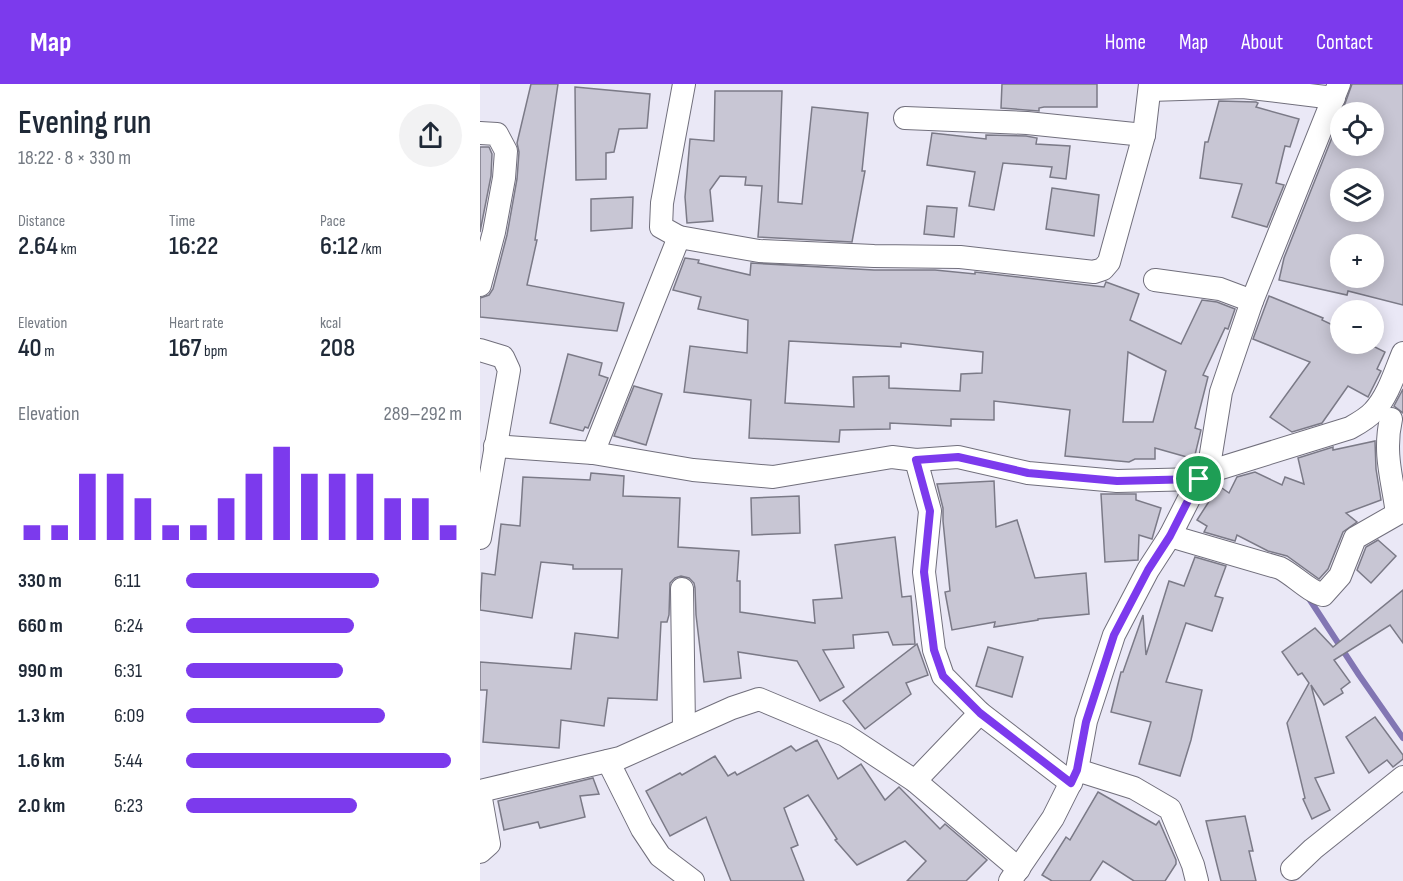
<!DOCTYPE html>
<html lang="en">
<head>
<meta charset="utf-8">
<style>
	:root { --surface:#fff; --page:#f2f2f3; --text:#1f2937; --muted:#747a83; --accent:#7c3aed }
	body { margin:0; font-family:"Sofia Sans Condensed",sans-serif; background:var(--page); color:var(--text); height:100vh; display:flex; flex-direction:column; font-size:22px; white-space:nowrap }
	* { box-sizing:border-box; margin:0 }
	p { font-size:20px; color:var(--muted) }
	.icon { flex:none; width:33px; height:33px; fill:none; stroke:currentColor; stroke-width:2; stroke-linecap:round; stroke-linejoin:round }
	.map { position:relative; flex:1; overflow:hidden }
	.panel { display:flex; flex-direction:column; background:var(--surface); width:480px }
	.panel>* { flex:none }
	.buttons { position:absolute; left:850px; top:18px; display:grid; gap:12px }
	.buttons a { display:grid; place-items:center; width:54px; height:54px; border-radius:50%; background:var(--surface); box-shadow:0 3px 15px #0003; font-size:30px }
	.pin { position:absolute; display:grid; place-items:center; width:51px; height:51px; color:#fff; margin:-26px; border:3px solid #fff; border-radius:50%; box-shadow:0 2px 6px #0007 }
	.round { display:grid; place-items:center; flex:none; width:63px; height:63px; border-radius:32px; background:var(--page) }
	.overview { display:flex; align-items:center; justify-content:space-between; height:102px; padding:0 18px }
	h1 { font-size:33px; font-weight:600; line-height:45px }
	.stats { display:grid; grid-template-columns:repeat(3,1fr); gap:9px; height:102px; padding:6px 18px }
	.stats div { display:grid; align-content:center }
	.stats b { font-size:26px; font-weight:600 }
	.stats small { font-size:16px; font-weight:400 }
	.stats p { font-size:16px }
	.chart { height:168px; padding:12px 18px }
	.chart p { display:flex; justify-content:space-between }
	.chart svg { width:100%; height:108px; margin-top:6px; stroke:var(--accent); stroke-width:6 }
	ul { padding:0 18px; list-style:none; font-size:20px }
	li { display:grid; grid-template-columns:96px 72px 1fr; align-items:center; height:45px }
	li i { height:15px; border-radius:8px; background:var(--accent) }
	header { display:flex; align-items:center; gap:36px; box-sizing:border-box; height:84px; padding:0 30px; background:var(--accent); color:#fff }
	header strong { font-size:28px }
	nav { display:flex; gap:33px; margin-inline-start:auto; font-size:21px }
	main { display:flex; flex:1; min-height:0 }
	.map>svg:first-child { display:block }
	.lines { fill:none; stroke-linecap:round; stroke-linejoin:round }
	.stream { stroke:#8276b3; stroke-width:6 }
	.building { fill:#c8c6d4; stroke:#7b7a87; stroke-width:1.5; fill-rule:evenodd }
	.minor-casing { stroke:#716f7c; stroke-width:24 }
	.minor { stroke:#fff; stroke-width:22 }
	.route-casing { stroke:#fff; stroke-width:12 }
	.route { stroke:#7c3aed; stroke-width:8 }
</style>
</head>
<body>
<header>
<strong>Map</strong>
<nav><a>Home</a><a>Map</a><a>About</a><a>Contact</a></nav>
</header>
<main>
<section class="panel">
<div class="overview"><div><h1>Evening run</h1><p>18:22 · 8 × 330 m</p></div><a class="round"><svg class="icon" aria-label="share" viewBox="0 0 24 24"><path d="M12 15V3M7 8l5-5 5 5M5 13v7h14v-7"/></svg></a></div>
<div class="stats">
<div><p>Distance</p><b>2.64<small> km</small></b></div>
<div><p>Time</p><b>16:22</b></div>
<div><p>Pace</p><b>6:12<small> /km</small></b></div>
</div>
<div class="stats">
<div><p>Elevation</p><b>40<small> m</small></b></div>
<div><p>Heart rate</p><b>167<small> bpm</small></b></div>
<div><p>kcal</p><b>208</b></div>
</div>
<div class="chart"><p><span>Elevation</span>289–292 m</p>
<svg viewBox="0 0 160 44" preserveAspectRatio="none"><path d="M5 44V38M15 44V38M25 44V17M35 44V17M45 44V27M55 44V38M65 44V38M75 44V27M85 44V17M95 44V6M105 44V17M115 44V17M125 44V17M135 44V27M145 44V27M155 44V38"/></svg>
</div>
<ul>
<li><b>330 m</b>6:11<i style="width:70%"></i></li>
<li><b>660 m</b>6:24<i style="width:61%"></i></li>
<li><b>990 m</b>6:31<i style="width:57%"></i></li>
<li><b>1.3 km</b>6:09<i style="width:72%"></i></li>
<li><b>1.6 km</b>5:44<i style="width:96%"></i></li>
<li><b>2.0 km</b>6:23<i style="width:62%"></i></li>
</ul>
</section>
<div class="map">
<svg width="923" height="797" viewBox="0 0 923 797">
	<rect width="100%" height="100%" fill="#eae8f6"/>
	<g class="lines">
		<polyline class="stream" points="828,513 879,591 923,654"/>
	</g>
	<g class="building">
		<polygon points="51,0 78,0 55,156 57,156 47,201 144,219 137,247 0,233 0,214 9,211 13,205 27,151 37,95 39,68 37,59"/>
		<polygon points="522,0 617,0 617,23 564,23 559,24 559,27 521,24"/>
		<path d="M872,0H923V221L868,207L867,211L799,196L804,174L861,31V62H894V28H862ZM861,94H894V128H861ZM861,160H894V194H861Z"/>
		<polygon points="95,3 170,10 167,44 139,45 134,68 126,69 126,95 96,96"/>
		<polygon points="235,7 302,7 298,118 322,120 332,23 388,29 382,87 385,87 372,158 278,153 282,102 265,101 266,93 240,92 230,106 233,137 207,139 205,113 210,55 234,57"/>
		<polygon points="739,17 776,18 778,19 776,23 819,35 810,63 805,62 796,99 804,101 787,143 752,133 762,100 720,94 725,58 728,58"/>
		<polygon points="452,49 506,55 506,51 546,52 557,54 556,60 590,62 586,95 570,93 572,83 523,79 514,126 489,122 495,88 447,81"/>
		<polygon points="0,63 9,63 12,70 11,92 0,148"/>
		<polygon points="572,104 619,111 614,152 566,145"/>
		<polygon points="153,113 152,144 111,147 111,115"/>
		<polygon points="447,122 477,124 474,153 444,150"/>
		<path d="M205,174L219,176L218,179L270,191L271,179L394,186H455L495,190V188L624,203L626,198L659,210L650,236L701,260L722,216L737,218L755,225L748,245L745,244L723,291L728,293L715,344L721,346L714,375L675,364V375H655L649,378L585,372L590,326L514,317V336L471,335V342L410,339V345L360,346L359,358L269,354L271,316L204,308L210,262L267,269L268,236L218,225L221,213L193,206ZM309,257L421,263V259L503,268L502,289L481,290L480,307L409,304V292L373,293L374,323L305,319ZM648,268L686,287L673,338H643Z"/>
		<polygon points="789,212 843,234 842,236 861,245 861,260 889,260 905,268 897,285 901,287 888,313 868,302 842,339 812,348 790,333 830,278 773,255"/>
		<polygon points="88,270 122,279 119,291 128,294 108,344 105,343 103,347 70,339"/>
		<polygon points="154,302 182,310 166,361 134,352"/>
		<polygon points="923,305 923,329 914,322"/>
		<polygon points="895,357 896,385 901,416 866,429 877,438 863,448 848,485 839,495 807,472 788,467 757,451 755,457 724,448 727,442 717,436 739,402 749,409 757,393 775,388 802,401 805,393 824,400 818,374 853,363 853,366"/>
		<polygon points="111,389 144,392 143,412 200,414 198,463 259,467 257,497 260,497 260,528 335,539 333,516 362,514 355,461 415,453 422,513 431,512 435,560 413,561 408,548 373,551 374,564 343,566 364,603 340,617 317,577 258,568 261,594 224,598 216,531 215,504 214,499 209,494 201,492 195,494 190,499 189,531 187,538 181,538 177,616 128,614 124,642 81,636 79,664 3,658 7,606 0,606 0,578 91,585 95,549 138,554 142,485 93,485 93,481 61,478 52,534 0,526 2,489 15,491 21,440 40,442 43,393 110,396"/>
		<polygon points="514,397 516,443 537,436 555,494 606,489 609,530 558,535 558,536 514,543 515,538 472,546 465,508 470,507 463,437 463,424 457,400"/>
		<polygon points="621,410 656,410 656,416 681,424 672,455 659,451 658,476 625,478"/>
		<polygon points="319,412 320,449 272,451 271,414"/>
		<polygon points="898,456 916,472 891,499 877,486 886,463"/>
		<polygon points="715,473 746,482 735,512 743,514 732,547 706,539 686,598 722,606 711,656 700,692 659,680 671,638 631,628 641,588 643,588 663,531 666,571 689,497 704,502"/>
		<polygon points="923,506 923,559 910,541 854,576 870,598 861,605 863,609 844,621 831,601 854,689 835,694 850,726 832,735 823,715 825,714 807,639 829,599 822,589 818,591 802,568 835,544 853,563"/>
		<polygon points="437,560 448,591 426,599 431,610 385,645 363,617"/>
		<polygon points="508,563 543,573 532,613 496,602"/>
		<polygon points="895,633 923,671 923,675 913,683 907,676 889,689 866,653"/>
		<polygon points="337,656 358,695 381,680 405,716 419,703 460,745 465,740 507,776 486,797 427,797 446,777 425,757 377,781 355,756 357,755 328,711 304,724 318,761 311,764 324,797 251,797 226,733 190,752 166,707 200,689 202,691 235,672 248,692 255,688 257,691 311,662 316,667"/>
		<polygon points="113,694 119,710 100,712 105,733 60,744 58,738 24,746 18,717"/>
		<polygon points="618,708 676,741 679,737 696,776 696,780 685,797 654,797 623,777 610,797 572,797 562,791 586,753 590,756"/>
		<polygon points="765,732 773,767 769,767 776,797 741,797 726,737"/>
	</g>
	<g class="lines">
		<defs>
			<g id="minor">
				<polyline points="204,0 182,119 181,143 199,153 279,167 394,172 480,173 614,188 623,185 629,178 664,51 670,0"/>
				<polyline points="670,6 763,3 854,14"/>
				<polyline points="425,34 547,39 664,51"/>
				<polyline points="0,49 17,50 26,67 24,94 14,148 0,201"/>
				<polyline points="675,196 740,205 772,217"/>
				<polyline points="0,266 23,273 29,286 0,454"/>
				<polyline points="15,362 113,369 213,386 293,393 412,373 436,376 478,373 548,389 637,397 719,395"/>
				<polyline points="113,369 199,153"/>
				<polyline points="436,376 450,427 444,488 454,566 463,592 500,629 591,699"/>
				<polyline points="728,388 741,308 772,217 859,0"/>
				<path d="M690,452L800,484C814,491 828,507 843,511L860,492L875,454L917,430C913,397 903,370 911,335"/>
				<polyline points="202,505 204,644"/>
				<polyline points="128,677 162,745 180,772 213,797"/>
				<polyline points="597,686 654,704 690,725 713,781 717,797"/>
				<polyline points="435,697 500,629"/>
				<polyline points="0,707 140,674 252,624 279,615 365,651 435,697 539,785"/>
				<polyline points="0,709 9,760 0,768"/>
				<polyline points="812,785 833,765 923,693"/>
				<path d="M530,797L573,734L597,686L606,637L634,551L668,486L690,452L719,395L728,388L870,344C879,339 888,334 894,327C908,312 915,288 923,269"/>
			</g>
		</defs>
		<use href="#minor" class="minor-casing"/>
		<use href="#minor" class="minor"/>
	</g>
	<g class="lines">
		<defs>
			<polygon id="route" points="478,373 548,389 637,397 719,395 690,452 668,486 634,551 606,638 597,686 591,699 500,629 463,592 454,566 444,488 450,427 436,376"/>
		</defs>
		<use href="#route" class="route-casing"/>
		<use href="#route" class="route"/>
	</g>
</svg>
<div class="buttons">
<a><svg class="icon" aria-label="locate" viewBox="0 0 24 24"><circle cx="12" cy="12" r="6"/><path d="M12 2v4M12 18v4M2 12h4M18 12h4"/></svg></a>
<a><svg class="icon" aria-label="layers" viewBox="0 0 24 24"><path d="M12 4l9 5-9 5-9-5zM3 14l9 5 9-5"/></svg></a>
<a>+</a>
<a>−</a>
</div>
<div class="pin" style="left:719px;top:395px;background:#1e9e55"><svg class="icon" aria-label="arrive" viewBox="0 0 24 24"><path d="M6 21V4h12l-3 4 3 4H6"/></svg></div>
</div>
</main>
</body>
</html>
